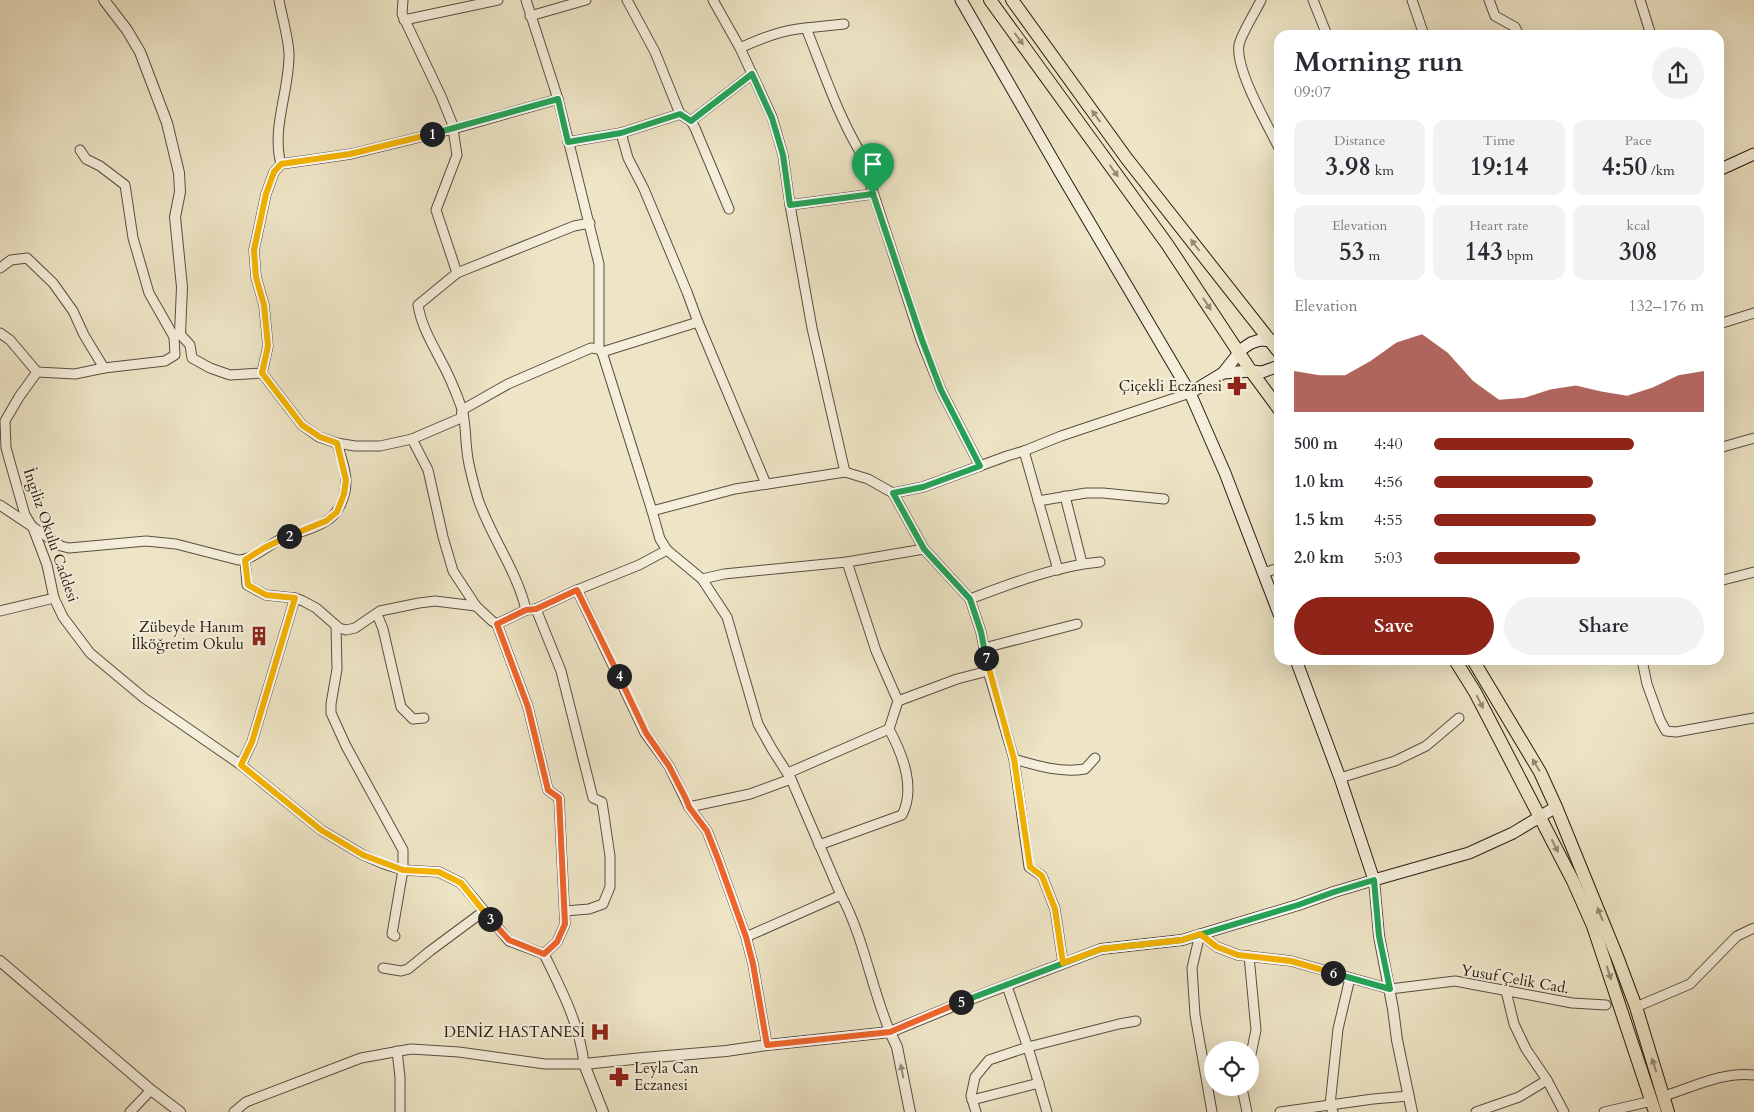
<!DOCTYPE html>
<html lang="en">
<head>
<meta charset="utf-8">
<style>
	:root { --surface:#fff; --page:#f2f2f3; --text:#2b2b33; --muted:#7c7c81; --accent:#8f2418 }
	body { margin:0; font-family:Cardo,serif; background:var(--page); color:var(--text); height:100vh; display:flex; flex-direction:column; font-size:19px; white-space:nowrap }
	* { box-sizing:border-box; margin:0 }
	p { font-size:16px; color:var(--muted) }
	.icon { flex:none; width:28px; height:28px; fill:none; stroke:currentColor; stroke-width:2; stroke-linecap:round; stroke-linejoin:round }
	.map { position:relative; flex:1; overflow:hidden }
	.drawer { position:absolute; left:1274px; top:30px; width:450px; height:635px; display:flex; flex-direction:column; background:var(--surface); border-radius:15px; box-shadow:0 5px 20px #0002 }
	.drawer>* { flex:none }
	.tools { position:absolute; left:1204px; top:1041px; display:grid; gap:10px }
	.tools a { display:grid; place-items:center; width:55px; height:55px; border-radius:50%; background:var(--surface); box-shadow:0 5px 20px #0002; font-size:25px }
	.pin { position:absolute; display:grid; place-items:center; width:42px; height:42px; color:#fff; margin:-51px -21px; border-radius:50% 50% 50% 0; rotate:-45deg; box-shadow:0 0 5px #0007 }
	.pin .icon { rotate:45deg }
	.km { position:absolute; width:25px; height:25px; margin:-12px; border-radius:50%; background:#222; color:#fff; font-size:14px; line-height:25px; text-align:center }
	.round { display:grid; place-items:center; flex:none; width:52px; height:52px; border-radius:26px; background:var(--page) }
	.overview { display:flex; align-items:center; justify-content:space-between; height:85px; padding:0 20px }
	h1 { font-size:28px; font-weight:600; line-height:38px }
	.stats { display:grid; grid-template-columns:repeat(3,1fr); gap:8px; height:85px; padding:5px 20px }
	.stats div { display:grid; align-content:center; border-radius:12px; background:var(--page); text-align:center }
	.stats b { font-size:25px; font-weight:600 }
	.stats small { font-size:14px; font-weight:400 }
	.stats p { font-size:14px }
	.chart { height:140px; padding:10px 20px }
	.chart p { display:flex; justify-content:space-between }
	.chart svg { width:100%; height:90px; margin-top:5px; fill:var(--accent); opacity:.7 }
	.cta { display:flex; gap:10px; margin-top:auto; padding:10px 20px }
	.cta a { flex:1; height:58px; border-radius:30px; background:var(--accent); color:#fff; font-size:20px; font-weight:600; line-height:58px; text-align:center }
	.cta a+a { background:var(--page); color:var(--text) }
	ul { padding:0 20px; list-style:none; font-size:16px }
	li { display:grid; grid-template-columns:80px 60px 1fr; align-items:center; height:38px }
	li i { height:12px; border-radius:6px; background:var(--accent) }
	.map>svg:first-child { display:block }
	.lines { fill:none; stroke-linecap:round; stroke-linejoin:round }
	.minor-casing { stroke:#5b4e40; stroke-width:11 }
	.tertiary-casing { stroke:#5b4e40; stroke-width:12 }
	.secondary-casing { stroke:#2a1b14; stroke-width:13 }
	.primary-casing { stroke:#2a1b14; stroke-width:14 }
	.minor { stroke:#f4eeda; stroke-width:9 }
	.tertiary { stroke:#f4eeda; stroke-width:10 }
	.secondary { stroke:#f4eeda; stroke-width:11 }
	.primary { stroke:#eee5c6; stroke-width:12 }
	.oneway { fill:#968a76 }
	.oneway2 { fill:#998f81 }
	.split-1-casing { stroke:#fff; stroke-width:10 }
	.split-2-casing { stroke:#fff; stroke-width:10 }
	.split-3-casing { stroke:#fff; stroke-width:10 }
	.split-4-casing { stroke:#fff; stroke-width:10 }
	.split-5-casing { stroke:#fff; stroke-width:10 }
	.split-6-casing { stroke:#fff; stroke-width:10 }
	.split-7-casing { stroke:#fff; stroke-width:10 }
	.split-8-casing { stroke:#fff; stroke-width:10 }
	.split-1 { stroke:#22a559; stroke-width:6 }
	.split-2 { stroke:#f5b400; stroke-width:6 }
	.split-3 { stroke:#f5b400; stroke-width:6 }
	.split-4 { stroke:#f0652b; stroke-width:6 }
	.split-5 { stroke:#f0652b; stroke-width:6 }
	.split-6 { stroke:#22a559; stroke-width:6 }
	.split-7 { stroke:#f5b400; stroke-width:6 }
	.split-8 { stroke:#22a559; stroke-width:6 }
	.labels { text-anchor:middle; stroke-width:4; stroke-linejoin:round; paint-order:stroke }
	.poi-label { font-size:15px; fill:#2a1b14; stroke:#f4eeda; text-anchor:end }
	.street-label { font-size:15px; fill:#2a1b14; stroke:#f4eeda }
</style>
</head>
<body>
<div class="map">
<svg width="1754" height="1112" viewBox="0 0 1754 1112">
	<rect width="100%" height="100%" fill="#eee5c6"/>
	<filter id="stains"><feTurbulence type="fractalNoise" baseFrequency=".004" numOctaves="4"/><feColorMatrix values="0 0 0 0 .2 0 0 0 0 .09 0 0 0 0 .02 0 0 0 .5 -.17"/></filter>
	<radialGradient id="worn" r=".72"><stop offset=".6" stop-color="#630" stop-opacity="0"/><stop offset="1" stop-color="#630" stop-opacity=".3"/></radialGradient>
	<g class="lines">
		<defs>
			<g id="minor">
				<polyline points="403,0 402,14 441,96 452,123 457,155 436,210 457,273"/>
				<path d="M526,0L558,99L599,264V349L602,352L652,511L660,539L667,550L702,579L727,617L758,724L772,749L791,779L841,895C864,938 871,987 890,1032"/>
				<polyline points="627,0 655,52 680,114"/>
				<polyline points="713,0 740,48 772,117 783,155 790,205 812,328 845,472"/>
				<path d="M1261,0C1256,11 1241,34 1239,45C1235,69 1267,124 1279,148"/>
				<polyline points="1313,0 1327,35"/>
				<polyline points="1412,0 1424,35"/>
				<polyline points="1489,0 1495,16 1515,27 1519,35"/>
				<polyline points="1640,0 1651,35"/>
				<polyline points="530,16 586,0"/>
				<polyline points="404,20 498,0"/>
				<polyline points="806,28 844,24"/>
				<path d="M740,48C762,38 782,30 806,28C823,70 837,113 860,152L921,340L941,390L980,466"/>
				<polyline points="691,121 752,74"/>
				<polyline points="621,133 628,158 644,189 687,292 698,322 766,484"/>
				<polyline points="568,142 621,133 680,114 691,121 695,128 729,209"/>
				<polyline points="80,150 86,159 100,166 125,185 133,238 149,293 174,337 180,334 190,345 192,358 210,368 230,375 262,373 302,425 319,437 337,443 355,446 380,446 412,439 428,470 443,537 453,571 476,606 492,621 497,624 526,610 536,609 577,590 639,565 667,550"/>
				<polyline points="281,164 351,154 453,129 558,99"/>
				<polyline points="790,205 873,194"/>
				<polyline points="0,268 11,260 27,258 53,283 73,311 84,335 104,368"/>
				<polyline points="1719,324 1754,313"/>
				<polyline points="0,333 10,340 37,372"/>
				<path d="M174,337L175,355L165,361L104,368L75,374L37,372L19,397L5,421L6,448L25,515L33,528L47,565L54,598L63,617L90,653L144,698L241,765L321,830L363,855L384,864L403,870L439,872L461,883L509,941L544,954C561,989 580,1025 584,1064H545L459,1052L411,1049L361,1058L246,1102L234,1112"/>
				<polyline points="602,352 698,322"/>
				<path d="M262,373L268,346L264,305L256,277L254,250L266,194L274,172L281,164C271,128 290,89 289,53C288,36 282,17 279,0"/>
				<polyline points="412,439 461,418 462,410 508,384 591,348 599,349"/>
				<polyline points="1719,448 1754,438"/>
				<polyline points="1024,451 1058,570"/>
				<polyline points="893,493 924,549 970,599 981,632 988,671 1014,759 1029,867 1042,876 1055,909 1063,963"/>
				<polyline points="1065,496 1082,563"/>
				<polyline points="1038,501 1086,493 1103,493 1164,499"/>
				<path d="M0,505L61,546L69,548L146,541L176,544L238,560C253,560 268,545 283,538C297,532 313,530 326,521C339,514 346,496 346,481C346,469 340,455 337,443"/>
				<polyline points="652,511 735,489 845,472 868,479 893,493 923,487 1007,456 1024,451 1061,436 1190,393"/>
				<polyline points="245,560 247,585 266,595 295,598 303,601 316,608 339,628 346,630 355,628 380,611 419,603 435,601 476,606"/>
				<polyline points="847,562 876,651 898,701"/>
				<polyline points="1263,573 1279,568"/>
				<polyline points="702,579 724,574 847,562 924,549"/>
				<polyline points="1719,581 1754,572"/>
				<polyline points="577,590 645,733 669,766 689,807 707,831 718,859 746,937 753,964 767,1045"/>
				<path d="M970,599C1012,583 1056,566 1100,562"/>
				<polyline points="536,609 561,671 593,798 602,802 610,856 610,887 603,904 589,909 565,911"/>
				<path d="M526,610C517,571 491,537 478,499C474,485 468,465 467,451C465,437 466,423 462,409C456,392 448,373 439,357C430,340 421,324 418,305L457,273L574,226L590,223"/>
				<polyline points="0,611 54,598"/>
				<polyline points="377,614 383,629 401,707 413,719 424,718"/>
				<polyline points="497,624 528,707 548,790 559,798 565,924 557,942 544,954"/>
				<polyline points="336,626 337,669 331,704 331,713 346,746 403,850 403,870 392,934 395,936"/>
				<polyline points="984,648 1077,624"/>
				<polyline points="1642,660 1647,684 1660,720 1666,731 1676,732 1754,718"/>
				<path d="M1014,759C1038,766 1060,773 1085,769L1095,758"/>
				<polyline points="241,765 252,742 295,598"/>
				<polyline points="788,773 889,729"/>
				<polyline points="1340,778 1395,761 1426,746 1459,718"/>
				<polyline points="689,807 750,794 791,779"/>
				<path d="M819,845L902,815C916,788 903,755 889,729L898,701L957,679L988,671"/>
				<polyline points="746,937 841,895"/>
				<polyline points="1249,956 1256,1030 1250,1059"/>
				<polyline points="383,968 401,971 408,969 430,951 484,911"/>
				<polyline points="1007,986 1030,1054 1047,1112"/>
				<polyline points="1506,991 1514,1024 1526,1049 1547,1080 1564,1112"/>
				<polyline points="1636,1007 1690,984 1737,936 1754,928"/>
				<polyline points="397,1051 400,1077 400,1112"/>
				<polyline points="1242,1088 1247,1112"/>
				<path d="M1664,1096C1693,1087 1724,1071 1754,1075"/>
				<polyline points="972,1100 1039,1083"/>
				<polyline points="130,1112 151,1090"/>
				<polyline points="976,1112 971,1096 975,1077 989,1060 1028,1047 1119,1024 1136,1021"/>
				<polyline points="1212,1112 1195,1015 1192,968 1200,934 1217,947 1238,955 1291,961 1390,989 1455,981 1572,1003 1606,1005"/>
				<polyline points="1280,1112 1373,1099 1409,1096"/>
				<polyline points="1333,1112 1330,1105 1338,1029 1350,978"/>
				<polyline points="1476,1112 1519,1097 1547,1080"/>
				<polyline points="1604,1112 1652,1101"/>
			</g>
			<g id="tertiary">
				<polyline points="104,0 127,30 140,52 167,123 179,173 180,192 175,217 182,287 180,334"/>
				<polyline points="0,961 151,1090 180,1112"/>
				<polyline points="890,1032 897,1047 910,1112"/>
				<polyline points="603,1112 584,1064 643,1058 726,1051 767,1045 890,1032 963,1002 1101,949 1182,940 1298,905 1334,892 1374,880 1379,936 1393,1009 1397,1040 1412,1112"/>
			</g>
			<g id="secondary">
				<polyline points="961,0 1061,174 1190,393 1225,473 1279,614"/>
				<polyline points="1719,170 1754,154"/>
				<polyline points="1223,373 1251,371 1262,372 1279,366"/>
				<polyline points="1190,393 1223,373 1242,349 1251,343 1260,340 1279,341"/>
				<polyline points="1296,660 1340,778 1374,880 1469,853 1513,833 1556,807"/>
			</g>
			<g id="primary">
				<polyline points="990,0 1167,244 1251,371 1279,409"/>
				<polyline points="1012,0 1127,159 1279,352"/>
				<polyline points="1455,660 1475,692 1573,881 1593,926 1655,1112"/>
				<polyline points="1473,660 1540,772 1556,807 1618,959 1636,1007 1668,1112"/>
			</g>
		</defs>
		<use href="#minor" class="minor-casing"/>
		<use href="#tertiary" class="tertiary-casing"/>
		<use href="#secondary" class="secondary-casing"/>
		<use href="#primary" class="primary-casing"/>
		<use href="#minor" class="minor"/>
		<use href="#tertiary" class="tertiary"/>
		<use href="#secondary" class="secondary"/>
		<use href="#primary" class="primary"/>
	</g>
	<defs><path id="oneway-solid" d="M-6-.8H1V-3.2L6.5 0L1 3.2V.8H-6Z" transform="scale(1.25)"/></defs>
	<g class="oneway">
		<use href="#oneway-solid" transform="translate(1019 39) rotate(54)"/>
		<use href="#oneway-solid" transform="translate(1096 116) rotate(-126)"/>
		<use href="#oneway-solid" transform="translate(1114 171) rotate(54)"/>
		<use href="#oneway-solid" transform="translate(1195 245) rotate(-128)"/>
		<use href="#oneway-solid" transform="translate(1207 304) rotate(56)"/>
		<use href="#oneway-solid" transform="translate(1480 702) rotate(63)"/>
		<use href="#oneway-solid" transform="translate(1536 765) rotate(-121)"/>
		<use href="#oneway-solid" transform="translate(1555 846) rotate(63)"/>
		<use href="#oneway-solid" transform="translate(1600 914) rotate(-112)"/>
		<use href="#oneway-solid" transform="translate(1609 973) rotate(72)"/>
		<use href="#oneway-solid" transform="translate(1654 1065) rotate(-108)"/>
	</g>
	<use class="oneway2" href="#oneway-solid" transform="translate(902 1071) rotate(-101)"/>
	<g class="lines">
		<defs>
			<polyline id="split-1" points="432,134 558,99 568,142 621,133 680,114 691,121 752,74 772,118 783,155 790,205 873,194"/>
			<polyline id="split-2" points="289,536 326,521 337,512 344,494 346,480 337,443 320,437 302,425 262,373 268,346 264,305 256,277 254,250 266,194 274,172 281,164 350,154 432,134"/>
			<polyline id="split-3" points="289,536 264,548 245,560 248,585 266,595 295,598 252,742 241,765 321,830 363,855 403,870 439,872 461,883 490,919"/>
			<polyline id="split-4" points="490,919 509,940 544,954 557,942 565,924 559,798 548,790 528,707 497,624 526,610 536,609 577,590 619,676"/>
			<polyline id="split-5" points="619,676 646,733 669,766 686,799 689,807 707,831 718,859 746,937 753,964 767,1045 890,1032 961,1002"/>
			<polyline id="split-6" points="961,1002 1101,949 1182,940 1298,905 1334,892 1374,880 1379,936 1390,989 1333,973"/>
			<polyline id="split-7" points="986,658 1014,759 1030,867 1042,876 1055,909 1063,963 1101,949 1182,940 1200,934 1217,947 1238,955 1291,961 1333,973"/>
			<polyline id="split-8" points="873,194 922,340 941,390 980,466 923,487 893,493 924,549 970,599 981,632 986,658"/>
		</defs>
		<use href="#split-1" class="split-1-casing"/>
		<use href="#split-2" class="split-2-casing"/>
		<use href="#split-3" class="split-3-casing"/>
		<use href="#split-4" class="split-4-casing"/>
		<use href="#split-5" class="split-5-casing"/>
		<use href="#split-6" class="split-6-casing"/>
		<use href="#split-7" class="split-7-casing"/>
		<use href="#split-8" class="split-8-casing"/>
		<use href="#split-1" class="split-1"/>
		<use href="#split-2" class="split-2"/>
		<use href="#split-3" class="split-3"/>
		<use href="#split-4" class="split-4"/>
		<use href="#split-5" class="split-5"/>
		<use href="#split-6" class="split-6"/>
		<use href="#split-7" class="split-7"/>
		<use href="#split-8" class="split-8"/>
	</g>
	<defs>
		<symbol id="pharmacy-bare" viewBox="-9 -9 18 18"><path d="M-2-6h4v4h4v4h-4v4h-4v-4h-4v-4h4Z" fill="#8f2418" stroke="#f4eeda" stroke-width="2.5" paint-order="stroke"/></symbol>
		<symbol id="building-bare" viewBox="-9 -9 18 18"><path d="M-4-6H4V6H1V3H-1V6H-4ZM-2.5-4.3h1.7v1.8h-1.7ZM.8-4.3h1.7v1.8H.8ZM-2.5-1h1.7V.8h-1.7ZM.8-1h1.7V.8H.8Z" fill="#8f2418" stroke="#f4eeda" stroke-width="2.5" paint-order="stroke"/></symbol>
		<symbol id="hospital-bare" viewBox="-9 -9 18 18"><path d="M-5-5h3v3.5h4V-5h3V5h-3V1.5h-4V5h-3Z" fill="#8f2418" stroke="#f4eeda" stroke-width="2.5" paint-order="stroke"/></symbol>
	</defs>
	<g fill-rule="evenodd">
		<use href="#pharmacy-bare" x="1223" y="372" width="28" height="28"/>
		<use href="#building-bare" x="245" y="622" width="28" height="28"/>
		<use href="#hospital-bare" x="586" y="1018" width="28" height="28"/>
		<use href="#pharmacy-bare" x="605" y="1063" width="28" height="28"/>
	</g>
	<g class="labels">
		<g class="poi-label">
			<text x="1222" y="391">Çiçekli Eczanesi</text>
			<text x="244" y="632">Zübeyde Hanım<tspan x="244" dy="17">İlköğretim Okulu</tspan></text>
			<text x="585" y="1037">DENİZ HASTANESİ</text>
			<text x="634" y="1073" text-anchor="start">Leyla Can<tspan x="634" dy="17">Eczanesi</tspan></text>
		</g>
		<g class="street-label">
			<text transform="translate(51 535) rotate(71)" y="5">İngiliz Okulu Caddesi</text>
			<text transform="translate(1515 979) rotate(10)" y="5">Yusuf Çelik Cad.</text>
		</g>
	</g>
	<rect width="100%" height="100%" filter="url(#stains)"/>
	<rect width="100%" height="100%" fill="url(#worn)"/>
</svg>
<div class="tools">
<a><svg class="icon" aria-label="locate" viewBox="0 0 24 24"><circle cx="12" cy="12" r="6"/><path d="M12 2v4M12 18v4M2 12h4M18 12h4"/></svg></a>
</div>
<div class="pin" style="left:873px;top:194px;background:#1e9e55"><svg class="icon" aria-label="arrive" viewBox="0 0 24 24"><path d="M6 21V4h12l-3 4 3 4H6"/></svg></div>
<b class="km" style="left:432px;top:134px">1</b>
<b class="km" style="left:289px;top:536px">2</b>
<b class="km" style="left:490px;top:919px">3</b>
<b class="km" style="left:619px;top:676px">4</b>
<b class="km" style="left:961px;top:1002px">5</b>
<b class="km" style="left:1333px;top:973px">6</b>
<b class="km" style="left:986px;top:658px">7</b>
<section class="drawer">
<div class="overview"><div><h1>Morning run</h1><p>09:07</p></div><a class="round"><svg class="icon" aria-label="share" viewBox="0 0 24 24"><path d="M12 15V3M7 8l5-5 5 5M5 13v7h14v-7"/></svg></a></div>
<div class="stats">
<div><p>Distance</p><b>3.98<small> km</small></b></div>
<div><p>Time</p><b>19:14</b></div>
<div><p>Pace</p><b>4:50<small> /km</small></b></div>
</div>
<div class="stats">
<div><p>Elevation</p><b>53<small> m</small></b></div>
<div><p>Heart rate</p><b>143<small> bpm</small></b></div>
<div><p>kcal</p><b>308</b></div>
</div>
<div class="chart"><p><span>Elevation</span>132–176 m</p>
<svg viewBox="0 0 160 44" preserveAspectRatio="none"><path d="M0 44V24L10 26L20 26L30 19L40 10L50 6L60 15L70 29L80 38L90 37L100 33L110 31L120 34L130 36L140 32L150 26L160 24V44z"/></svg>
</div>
<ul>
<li><b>500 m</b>4:40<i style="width:74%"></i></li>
<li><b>1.0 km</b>4:56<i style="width:59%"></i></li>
<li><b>1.5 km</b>4:55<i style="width:60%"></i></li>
<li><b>2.0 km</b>5:03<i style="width:54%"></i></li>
</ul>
<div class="cta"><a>Save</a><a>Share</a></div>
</section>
</div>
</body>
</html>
